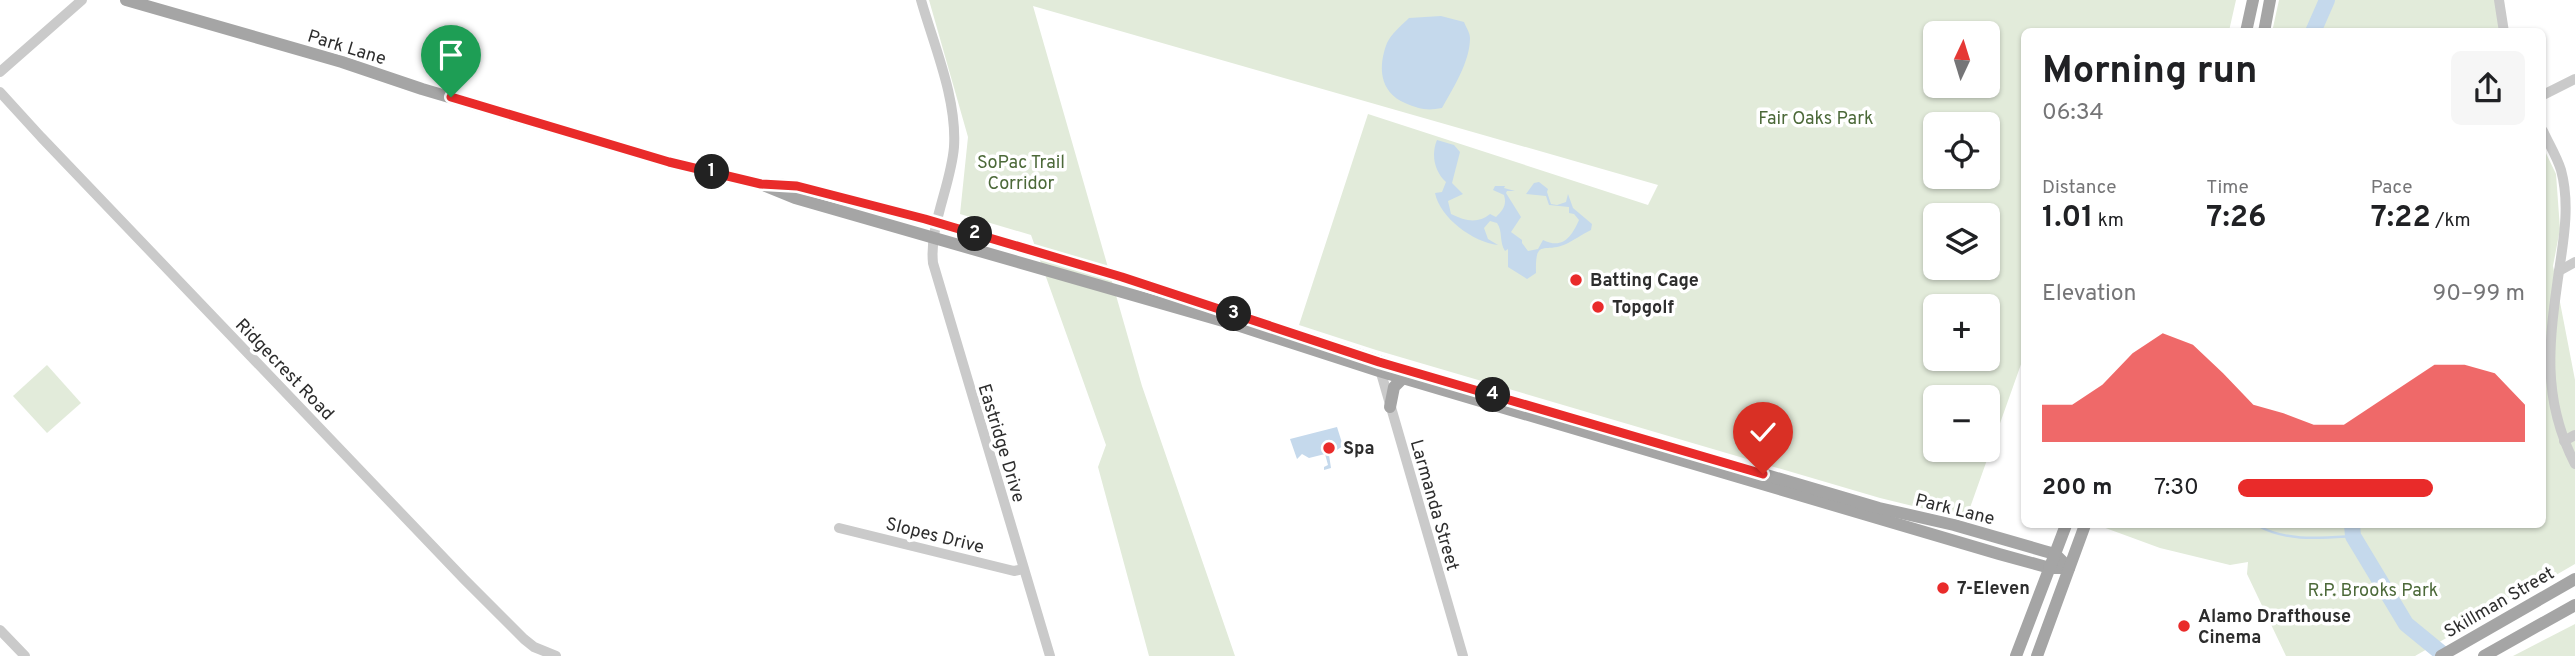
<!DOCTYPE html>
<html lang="en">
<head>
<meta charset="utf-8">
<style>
	:root { --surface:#fff; --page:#f6f6f6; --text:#202124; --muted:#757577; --accent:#e92b2a }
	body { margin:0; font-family:Overpass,sans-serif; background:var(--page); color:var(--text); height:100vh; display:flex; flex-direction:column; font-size:26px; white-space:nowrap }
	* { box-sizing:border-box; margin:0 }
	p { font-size:23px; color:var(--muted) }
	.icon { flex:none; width:38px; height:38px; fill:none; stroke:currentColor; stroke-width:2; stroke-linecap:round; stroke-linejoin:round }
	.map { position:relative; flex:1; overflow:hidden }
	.drawer { position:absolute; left:2021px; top:28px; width:525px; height:500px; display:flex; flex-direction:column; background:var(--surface); border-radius:10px; box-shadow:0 2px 5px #0004 }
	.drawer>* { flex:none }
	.needle { width:46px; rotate:4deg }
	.buttons { position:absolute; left:1923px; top:21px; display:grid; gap:14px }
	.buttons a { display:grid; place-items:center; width:77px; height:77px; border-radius:10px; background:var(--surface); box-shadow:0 2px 5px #0004; font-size:35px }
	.pin { position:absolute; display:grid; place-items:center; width:60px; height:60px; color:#fff; margin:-72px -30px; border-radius:50% 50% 50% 0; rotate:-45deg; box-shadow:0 0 7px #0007 }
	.pin .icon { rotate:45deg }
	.km { position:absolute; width:35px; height:35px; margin:-18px; border-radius:50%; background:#222; color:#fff; font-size:19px; line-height:35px; text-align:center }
	.round { display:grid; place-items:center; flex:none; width:74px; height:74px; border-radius:10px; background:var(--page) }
	.head { display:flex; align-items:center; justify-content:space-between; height:119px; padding:0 21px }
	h1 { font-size:38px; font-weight:700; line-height:52px }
	.stats { display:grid; grid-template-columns:repeat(3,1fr); gap:10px; height:119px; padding:7px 21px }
	.stats div { display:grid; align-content:center }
	.stats b { font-size:30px; font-weight:700 }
	.stats small { font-size:19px; font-weight:400 }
	.stats p { font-size:19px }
	.chart { height:196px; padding:14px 21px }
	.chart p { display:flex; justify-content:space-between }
	.chart svg { width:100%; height:126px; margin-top:7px; fill:var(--accent); opacity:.7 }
	ul { padding:0 21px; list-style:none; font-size:23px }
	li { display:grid; grid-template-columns:112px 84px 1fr; align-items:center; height:52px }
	li i { height:18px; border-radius:9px; background:var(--accent) }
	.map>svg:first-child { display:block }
	.green { fill:#e2ebda; fill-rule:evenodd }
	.water { fill:#c5d9ec }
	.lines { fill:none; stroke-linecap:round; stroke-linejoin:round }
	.stream { stroke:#c5d9ec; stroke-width:2.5 }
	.river { stroke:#c5d9ec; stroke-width:16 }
	.minor { stroke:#cacaca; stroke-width:10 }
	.major { stroke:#a5a5a5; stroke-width:12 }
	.route-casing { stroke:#fff; stroke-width:14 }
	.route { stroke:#e92b2a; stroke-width:9 }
	.poi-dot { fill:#e92b2a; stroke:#fff; stroke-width:2.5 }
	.labels { text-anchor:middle; stroke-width:7; stroke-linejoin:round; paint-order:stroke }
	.street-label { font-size:18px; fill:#2d2d2d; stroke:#fff }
	.park-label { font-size:18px; fill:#4c6939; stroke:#fff }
	.poi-label { font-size:18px; font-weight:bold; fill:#2d2d2d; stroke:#fff; text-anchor:start }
</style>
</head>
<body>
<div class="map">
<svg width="2575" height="656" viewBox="0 0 2575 656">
	<rect width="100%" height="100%" fill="#fff"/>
	<g class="green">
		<path d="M929,0H2236L2229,31L2025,32V353L1966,519L1880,498L1376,350L1299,325L1368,114L1648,205L1658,185L1033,6L1142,386L1235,656H1149L1098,467L1106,445L1031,235L960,214L968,137ZM1936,33H1988V86H1936ZM1936,124H1988V177H1936ZM1936,215H1988V268H1936ZM1936,306H1988V359H1936ZM1936,397H1988V450H1936Z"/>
		<polygon points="2279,0 2496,0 2499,32 2272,32"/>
		<polygon points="2543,147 2556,174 2560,229 2553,266 2575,380 2575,564 2415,656 2286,656 2247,574 2248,562 2230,565 2160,548 2100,526 2543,525"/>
		<polygon points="47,365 81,403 47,433 13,396"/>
		<polygon points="2575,624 2575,656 2513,656"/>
	</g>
	<g class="water">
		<path d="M1441,16L1464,22C1466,27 1470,33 1470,38C1470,62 1453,88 1442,108C1427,111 1419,109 1405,103C1379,92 1378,66 1387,43C1391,34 1402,25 1409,18Z"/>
		<path d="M1437,140L1454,145L1460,152L1452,183L1463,194L1448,201L1451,214C1465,221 1478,224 1490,214L1496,217C1503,210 1507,205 1504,195L1493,190L1495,186H1505L1504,188L1515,191H1507L1506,193L1521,217L1511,232L1522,240V243L1528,251L1538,249L1543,240C1563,250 1572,236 1579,220L1574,214L1569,213V207L1549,205L1546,196L1526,194L1534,183L1539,182L1548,189L1547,192L1551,204L1557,205L1566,202L1568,194L1573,208L1592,224L1591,230C1582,234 1573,241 1566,244C1544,254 1535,237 1536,273L1527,279L1508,267V249L1505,251C1499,242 1503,231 1497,223L1490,221L1484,228L1488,239L1498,245C1473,242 1440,218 1435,193L1442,192L1446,182C1434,171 1431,154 1437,140Z"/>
		<polygon points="1337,427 1343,446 1329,455 1331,468 1324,470 1324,467 1328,465 1325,454 1309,458 1302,454 1297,459 1290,439"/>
	</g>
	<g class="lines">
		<path class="stream" d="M2257,525C2285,542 2322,538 2353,536"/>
		<g class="river">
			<polyline points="2313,32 2327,0"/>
			<polyline points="2352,525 2353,536 2406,624 2445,656"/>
		</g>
		<g class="minor">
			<path d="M921,0C934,46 957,98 954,147C951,185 929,226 933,263L1050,656"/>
			<polyline points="2499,0 2504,32"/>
			<polyline points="0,72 82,0"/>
			<polyline points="0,92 41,137 464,579 524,639 534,647 556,656"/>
			<polyline points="2543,95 2575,79"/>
			<path d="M2543,131C2549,144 2557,157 2561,170C2570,203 2564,238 2559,271C2549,342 2541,398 2575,464"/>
			<polyline points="2559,271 2575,262"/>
			<polyline points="1379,366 1463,656"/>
			<polyline points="2564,441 2575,435"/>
			<polyline points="839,528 1014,571 1023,569"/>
			<polyline points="0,630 25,656"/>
		</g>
		<g class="major">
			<polyline points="126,0 342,62 422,89 669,162 761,184 795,198 1237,325 1379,371 1999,554 2050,568 2069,568"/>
			<polyline points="2246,32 2253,0"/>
			<polyline points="2264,32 2270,0"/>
			<polyline points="772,184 797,186 925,219 1122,277 1412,372"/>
			<polyline points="1390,407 1394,387 1403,378"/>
			<polyline points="1617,431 1879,508 1954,525 2044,551 2055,554 2069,568"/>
			<polyline points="2016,656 2066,525"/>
			<polyline points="2037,656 2085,525"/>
			<polyline points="2441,656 2575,579"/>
			<polyline points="2484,656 2575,605"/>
		</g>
	</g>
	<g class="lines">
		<defs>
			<polyline id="route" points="451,97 669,162 761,184 797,186 925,219 1122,277 1379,362 1763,474"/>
		</defs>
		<use href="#route" class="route-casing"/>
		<use href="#route" class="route"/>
	</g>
	<g class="poi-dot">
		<circle cx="1576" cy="280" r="7"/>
		<circle cx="1598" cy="307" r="7"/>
		<circle cx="1329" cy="448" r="7"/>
		<circle cx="1943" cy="588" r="7"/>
		<circle cx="2184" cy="626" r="7"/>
	</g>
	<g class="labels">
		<g class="street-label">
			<text transform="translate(347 47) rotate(17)" y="6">Park Lane</text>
			<text transform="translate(285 369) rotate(46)" y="6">Ridgecrest Road</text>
			<text transform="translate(1002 443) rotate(73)" y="6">Eastridge Drive</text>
			<text transform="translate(1435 505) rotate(74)" y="6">Larmanda Street</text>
			<text transform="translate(1955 509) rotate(14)" y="6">Park Lane</text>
			<text transform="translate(935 535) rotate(14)" y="6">Slopes Drive</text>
			<text transform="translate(2499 602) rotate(-30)" y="6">Skillman Street</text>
		</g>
		<g class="park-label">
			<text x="1816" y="124">Fair Oaks Park</text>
			<text x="1021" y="168">SoPac Trail<tspan x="1021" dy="21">Corridor</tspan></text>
			<text x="2373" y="596">R.P. Brooks Park</text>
		</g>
		<g class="poi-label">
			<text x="1590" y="286">Batting Cage</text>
			<text x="1612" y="313">Topgolf</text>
			<text x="1343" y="454">Spa</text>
			<text x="1957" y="594">7-Eleven</text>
			<text x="2198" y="622">Alamo Drafthouse<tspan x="2198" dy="21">Cinema</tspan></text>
		</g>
	</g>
</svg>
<div class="buttons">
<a><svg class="needle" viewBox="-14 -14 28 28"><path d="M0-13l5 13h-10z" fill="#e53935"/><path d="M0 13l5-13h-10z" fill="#757577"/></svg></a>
<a><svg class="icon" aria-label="locate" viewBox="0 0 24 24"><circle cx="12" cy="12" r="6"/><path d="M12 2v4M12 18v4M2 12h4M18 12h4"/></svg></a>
<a><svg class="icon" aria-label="layers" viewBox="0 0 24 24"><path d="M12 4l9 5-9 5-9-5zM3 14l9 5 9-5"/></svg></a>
<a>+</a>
<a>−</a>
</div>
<div class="pin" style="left:451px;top:97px;background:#1e9e55"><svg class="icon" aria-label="arrive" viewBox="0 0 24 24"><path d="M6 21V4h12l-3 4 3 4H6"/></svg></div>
<div class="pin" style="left:1763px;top:474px;background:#d93025"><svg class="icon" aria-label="check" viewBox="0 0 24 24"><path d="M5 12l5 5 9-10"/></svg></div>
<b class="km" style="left:712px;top:172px">1</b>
<b class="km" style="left:975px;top:234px">2</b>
<b class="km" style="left:1234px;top:314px">3</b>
<b class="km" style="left:1493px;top:395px">4</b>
<section class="drawer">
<div class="head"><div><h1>Morning run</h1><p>06:34</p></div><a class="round"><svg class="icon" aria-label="share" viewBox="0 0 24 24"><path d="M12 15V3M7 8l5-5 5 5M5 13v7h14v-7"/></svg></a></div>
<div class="stats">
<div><p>Distance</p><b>1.01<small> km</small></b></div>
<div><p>Time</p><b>7:26</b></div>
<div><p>Pace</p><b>7:22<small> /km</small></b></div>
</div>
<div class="chart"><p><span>Elevation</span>90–99 m</p>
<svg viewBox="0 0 160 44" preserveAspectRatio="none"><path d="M0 44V31L10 31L20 24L30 13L40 6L50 10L60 20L70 31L80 34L90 38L100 38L110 31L120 24L130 17L140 17L150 20L160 31V44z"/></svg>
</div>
<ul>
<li><b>200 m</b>7:30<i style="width:68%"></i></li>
</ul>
</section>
</div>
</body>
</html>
